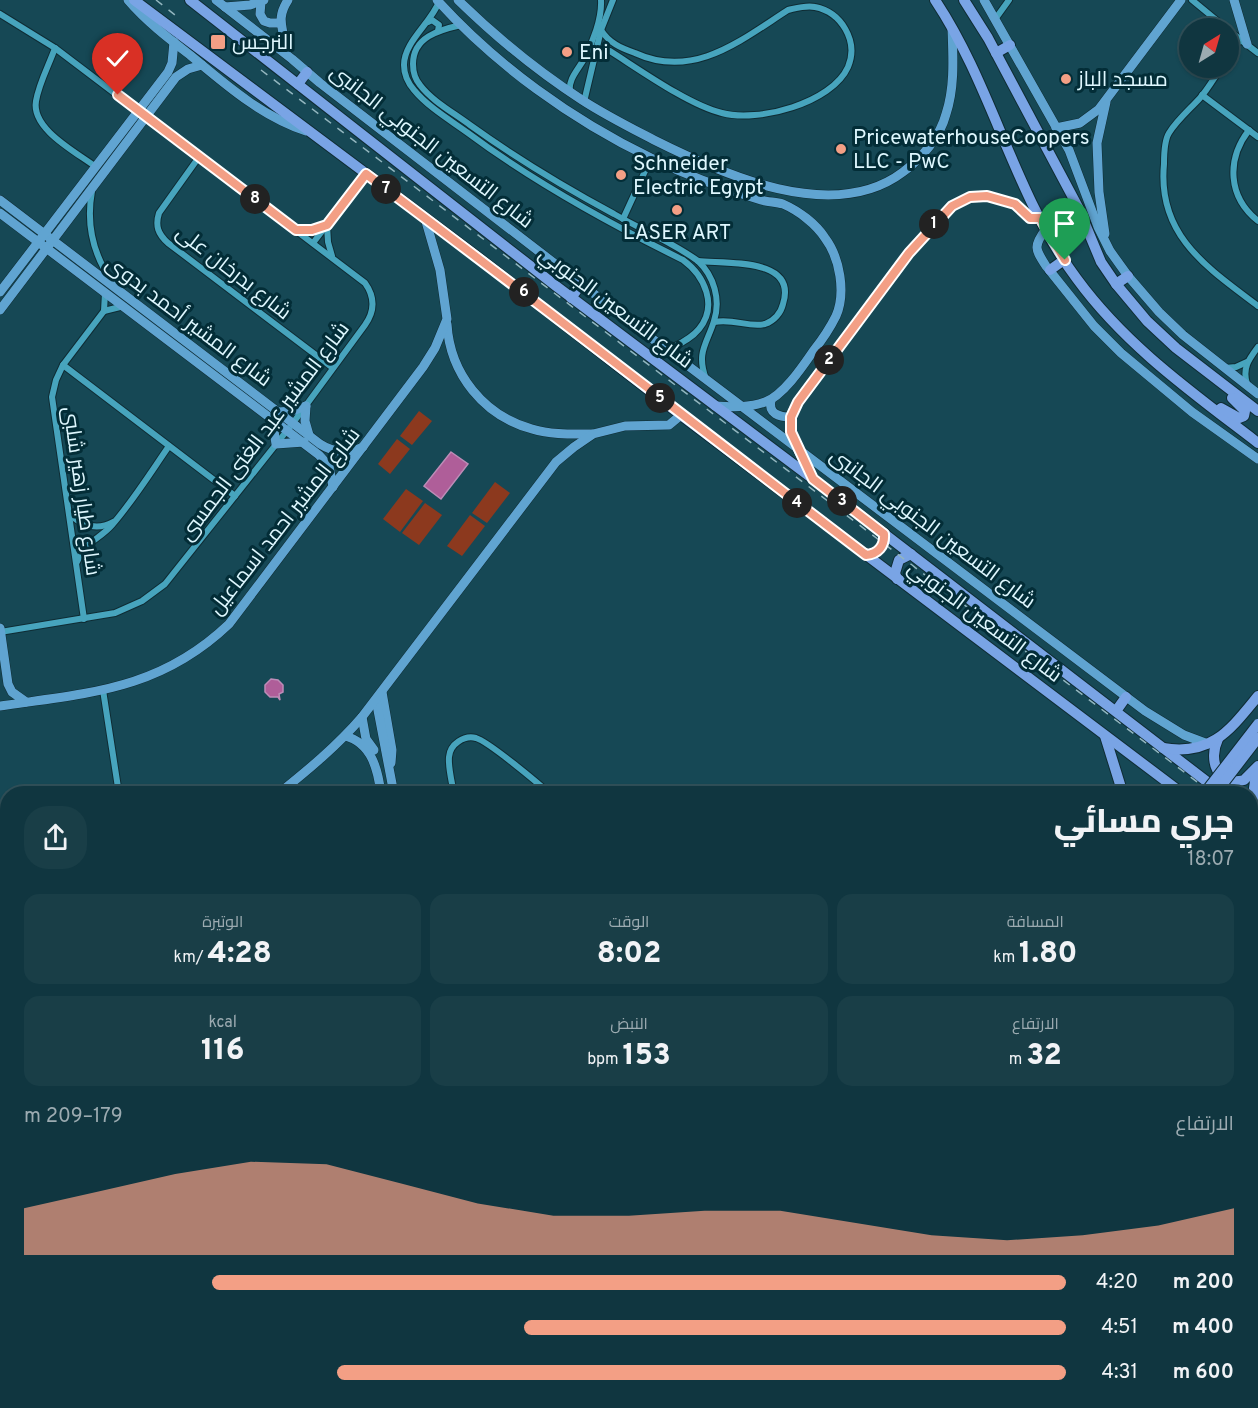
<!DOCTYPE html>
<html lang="ar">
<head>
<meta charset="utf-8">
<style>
	:root { --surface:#103640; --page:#193e47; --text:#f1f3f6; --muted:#9cabb1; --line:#305059; --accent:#f39f85 }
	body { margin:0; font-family:Overpass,Cairo,sans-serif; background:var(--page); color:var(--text); direction:rtl; height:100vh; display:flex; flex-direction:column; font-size:22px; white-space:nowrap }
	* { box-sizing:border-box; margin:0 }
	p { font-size:20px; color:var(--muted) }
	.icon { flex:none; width:33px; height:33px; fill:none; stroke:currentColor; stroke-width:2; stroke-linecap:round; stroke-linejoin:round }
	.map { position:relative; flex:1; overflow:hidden; direction:ltr }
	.side { position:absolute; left:0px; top:786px; width:1258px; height:622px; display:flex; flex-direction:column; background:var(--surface); border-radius:24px 24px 0 0; box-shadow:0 2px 4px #0004,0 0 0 2px var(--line); direction:rtl }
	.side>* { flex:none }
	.needle { width:39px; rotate:37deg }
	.fabs { position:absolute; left:1179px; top:18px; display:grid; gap:12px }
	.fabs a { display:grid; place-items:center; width:60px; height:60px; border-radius:50%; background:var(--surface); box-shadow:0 2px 4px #0004,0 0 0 2px var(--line); font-size:30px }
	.pin { position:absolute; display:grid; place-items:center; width:51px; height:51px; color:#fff; margin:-62px -26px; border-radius:50% 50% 50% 0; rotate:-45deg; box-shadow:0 0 6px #0007 }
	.pin .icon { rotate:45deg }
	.km { position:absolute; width:30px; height:30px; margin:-15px; border-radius:50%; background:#222; color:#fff; font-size:16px; line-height:30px; text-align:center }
	.round { display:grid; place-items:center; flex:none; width:63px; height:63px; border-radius:24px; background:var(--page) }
	.overview { display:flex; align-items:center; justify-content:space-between; height:102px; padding:0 24px }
	h1 { font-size:33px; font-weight:800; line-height:45px }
	.stats { display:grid; grid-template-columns:repeat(3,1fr); gap:9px; height:102px; padding:6px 24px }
	.stats div { display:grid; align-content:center; border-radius:15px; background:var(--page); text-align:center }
	.stats b { font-size:30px; font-weight:800 }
	.stats small { font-size:16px; font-weight:400 }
	.stats p { font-size:16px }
	.chart { height:168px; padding:12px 24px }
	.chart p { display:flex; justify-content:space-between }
	.chart svg { width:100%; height:108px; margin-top:6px; fill:var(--accent); opacity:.7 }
	ul { padding:0 24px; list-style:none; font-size:20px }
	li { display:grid; grid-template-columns:96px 72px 1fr; align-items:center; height:45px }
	li i { height:15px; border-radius:8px; background:var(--accent) }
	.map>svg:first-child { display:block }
	.green { fill:#8c391e }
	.water { fill:#af5e99; stroke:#bd8cb7; stroke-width:1.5 }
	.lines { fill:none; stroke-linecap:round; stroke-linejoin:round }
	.street-casing { stroke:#0f2c34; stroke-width:8 }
	.secondary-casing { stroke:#0f2c34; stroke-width:10 }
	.primary-casing { stroke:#0f2c34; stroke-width:12 }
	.street { stroke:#47a4bd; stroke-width:6 }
	.secondary { stroke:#60a4d1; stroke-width:9 }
	.primary { stroke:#79a4e5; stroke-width:10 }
	.rail { stroke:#93b6bf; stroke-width:1.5; stroke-dasharray:8 8; stroke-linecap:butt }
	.primary-bridge-casing { stroke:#0f2c34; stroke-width:12; stroke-linecap:butt }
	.primary-bridge { stroke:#79a4e5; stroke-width:10 }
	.route-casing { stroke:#fff; stroke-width:12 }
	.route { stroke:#f39f85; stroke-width:8 }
	.poi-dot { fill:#f39f85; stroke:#032d37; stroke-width:2 }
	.labels { text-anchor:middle; stroke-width:6; stroke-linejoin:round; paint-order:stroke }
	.poi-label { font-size:21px; fill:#def7fe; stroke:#032d37; text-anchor:start }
	.street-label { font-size:21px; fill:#def7fe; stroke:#032d37 }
</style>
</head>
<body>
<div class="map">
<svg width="1258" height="1408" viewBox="0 0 1258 1408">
	<rect width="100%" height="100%" fill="#164855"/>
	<g class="green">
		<polygon points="419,411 432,421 412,445 400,436"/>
		<polygon points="397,439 410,449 390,474 378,464"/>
		<polygon points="495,482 510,493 487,523 472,513"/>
		<polygon points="406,489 423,501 400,532 383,519"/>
		<polygon points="425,503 442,515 419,545 402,533"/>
		<polygon points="470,515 485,526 462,556 447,546"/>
		<polygon points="0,1072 7,1118 7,1145 0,1147"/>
	</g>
	<g class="water">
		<polygon points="451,452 468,464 441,499 424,486"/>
		<polygon points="271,679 278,680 283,685 283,692 279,694 280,700 278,697 270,697 265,692 265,685"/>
	</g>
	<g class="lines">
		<defs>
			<g id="street">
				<polyline points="1192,0 1226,28"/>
				<path d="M439,2C430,24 404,42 404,65C404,74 408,83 414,90C428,107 450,120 468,133C535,183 608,223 683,260C705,276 718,306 699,329C691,339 679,344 668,350"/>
				<path d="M0,14L55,48L365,283C375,297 375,311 365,325L293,423L165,584L142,601L115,613L0,632"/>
				<polyline points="996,18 1009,0"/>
				<polyline points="428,22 432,20 439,25 438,31"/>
				<path d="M461,25C439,30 413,37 413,64C413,71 415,79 420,85C432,101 454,113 470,125C516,158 564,187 614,214C642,230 672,242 698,261C714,276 721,300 714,321C707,344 696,352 706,379"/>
				<polyline points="1228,30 1258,53"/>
				<path d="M55,48C49,65 39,83 36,101C31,129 76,152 96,167"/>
				<path d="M595,52L601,50L610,51C640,70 689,105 722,113C758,123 832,103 848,67C859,41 841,12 815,7C806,5 797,8 788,10C741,40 694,80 635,53C621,48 609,43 601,30"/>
				<polyline points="1228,56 1240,40"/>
				<path d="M1221,68C1214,78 1208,89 1200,98C1190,109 1177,120 1169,133C1164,141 1164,155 1164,164C1157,236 1208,268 1258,306"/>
				<path d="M570,92C568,79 578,70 584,59C593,42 602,18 601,0"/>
				<polyline points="1202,95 1258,137"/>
				<polyline points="584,102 601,30 613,0"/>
				<path d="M1249,130C1226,160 1228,197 1258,221"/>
				<path d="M199,157L159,213C155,226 158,234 168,243L333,368"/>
				<path d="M92,191C86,224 93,255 113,283"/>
				<polyline points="623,219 651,158"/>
				<polyline points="297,230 312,230 327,225 328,242 332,256"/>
				<polyline points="313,243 366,174"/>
				<path d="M698,261C725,264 798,257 783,304C781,313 774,321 765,324C749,328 734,318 714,322"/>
				<polyline points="104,311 124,306"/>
				<polyline points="63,365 235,496"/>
				<polyline points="1225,368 1236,367 1247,362"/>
				<path d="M1247,384C1242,368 1249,359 1258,347"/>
				<path d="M70,515C83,526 97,531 113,522"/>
				<path d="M77,562C85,541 99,540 112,525C133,501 151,472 169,446"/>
				<polyline points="84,619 52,397 56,380 63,365 104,311 105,293"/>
				<polyline points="103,690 119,794"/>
				<path d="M454,794C452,782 448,768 449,757C450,744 464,735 476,738C489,742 538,783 550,794"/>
				<polyline points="4,899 8,941"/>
				<polyline points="1251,1006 1258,1005"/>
				<polyline points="8,1042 0,1043 3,1049 8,1084"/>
				<polyline points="1251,1095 1258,1094"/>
				<polyline points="0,1160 8,1156"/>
				<polyline points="1251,1183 1258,1182"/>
				<polyline points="1251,1236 1258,1236"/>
				<polyline points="0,1244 8,1242"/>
				<polyline points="1251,1252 1258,1242"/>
				<polyline points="1251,1272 1258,1277"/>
				<polyline points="8,1330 3,1337 1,1344 8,1386"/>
				<polyline points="10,1401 11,1408"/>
				<polyline points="51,1401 52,1408"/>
				<polyline points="860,1401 870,1408"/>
				<polyline points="986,1401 996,1408"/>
				<polyline points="167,1408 171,1401"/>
				<polyline points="413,1408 420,1401"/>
				<polyline points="834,1408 840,1401"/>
				<polyline points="908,1408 913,1401"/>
				<polyline points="917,1408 923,1401"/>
				<polyline points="1061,1408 1066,1402"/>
			</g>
			<g id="secondary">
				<path d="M128,0C146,21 168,38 190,55C226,85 261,116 306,131"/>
				<polyline points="216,0 292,59 320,83 654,340 1145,711 1184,735 1208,744"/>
				<path d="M437,0C496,65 572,120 651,158C686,175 724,189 761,200C768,202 776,202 783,204C799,211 816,224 825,238C840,258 846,293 836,316C830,328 822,340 814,350C803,366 783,396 765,402C749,408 732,407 715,406"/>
				<path d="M458,0C496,37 537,71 582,100C605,115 629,127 654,140C722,174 833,225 903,172C922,158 940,137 946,114C955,87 953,57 952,28"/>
				<polyline points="984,0 1069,150 1098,227 1110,251 1128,276 1159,312 1183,335 1258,394"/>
				<polyline points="1234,0 1247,44"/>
				<polyline points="261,2 260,14 264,21 270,23 280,23"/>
				<polyline points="225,7 250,5 264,0"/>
				<path d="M283,51C288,31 273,23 288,0"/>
				<polyline points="1056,128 1080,123 1099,109 1181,0"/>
				<path d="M0,200L320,444C334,453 348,454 363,447"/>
				<polyline points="0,213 319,455 329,466 333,487"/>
				<path d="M1046,229C1033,246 1035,249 1046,266L1094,326L1121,353L1192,412L1258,459"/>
				<polyline points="1105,234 1099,192 1097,143 1106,102"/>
				<polyline points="0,292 168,72 172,63 174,42"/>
				<polyline points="0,310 176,77 188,69 202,65"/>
				<path d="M447,324C450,374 484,416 532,429C552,435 572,434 592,434"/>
				<path d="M771,400C768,414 779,417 791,417"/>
				<polyline points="306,406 305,421 309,435"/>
				<polyline points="278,412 292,411 306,406"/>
				<polyline points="272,418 276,444 304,442"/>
				<path d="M813,479C803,459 784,434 793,410L909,253L952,206L970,197L987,196L1015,204L1030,218L1040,217"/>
				<polyline points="0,628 8,684 12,692 26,702"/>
				<polyline points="382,692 392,750 391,763"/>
				<polyline points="376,700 394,794"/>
				<path d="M0,706C89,693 160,690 229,624L423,367L435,348L447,319L440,270L425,218"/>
				<polyline points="362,717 366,739 374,750"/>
				<path d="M345,736C372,743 378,770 381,794"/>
				<path d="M278,794C308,770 337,746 362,717L556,462L574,447L593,434L625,426L669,425L681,415"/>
				<polyline points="0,875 8,874"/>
				<polyline points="1251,876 1258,878"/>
				<polyline points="0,891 8,890"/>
				<polyline points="0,899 8,898"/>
				<polyline points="1251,1332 1258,1322"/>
				<polyline points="1251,1348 1258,1339"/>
				<polyline points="936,1401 945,1408"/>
				<polyline points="956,1401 965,1408"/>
				<polyline points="113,1408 118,1401"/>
				<polyline points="123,1408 128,1401"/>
				<polyline points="456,1408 461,1401"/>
				<polyline points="468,1408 473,1401"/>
				<polyline points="683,1408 689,1401"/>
				<polyline points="691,1408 697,1401"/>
				<polyline points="776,1408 781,1401"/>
				<polyline points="1194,1408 1199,1401"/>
				<polyline points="1205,1408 1210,1401"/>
			</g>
			<g id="primary">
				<polyline points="134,0 475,255 681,415 1183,794"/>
				<polyline points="190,0 556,286 813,479 1223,794"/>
				<path d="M935,0C993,87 1014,195 1077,279C1126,346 1193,393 1258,443"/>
				<polyline points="964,0 988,38 1078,207 1101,262 1116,284 1147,321 1176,348 1258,411"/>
				<polyline points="996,53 1010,45"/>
				<polyline points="298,84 307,72"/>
				<polyline points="1050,270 1064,260"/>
				<polyline points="1116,284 1128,276"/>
				<polyline points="571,298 581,284"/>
				<polyline points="1221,408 1239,418 1244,416 1245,411 1232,398"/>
				<path d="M866,555C878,554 885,546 884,533"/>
				<polyline points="897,579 895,573 899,560 911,554"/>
				<polyline points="1116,711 1126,697"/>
				<polyline points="1105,736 1123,794"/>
				<path d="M1218,739C1208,760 1217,787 1244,780L1258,766"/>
				<path d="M1163,748C1212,756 1230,730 1258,696"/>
				<polyline points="1257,768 1254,788 1258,805"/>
				<polyline points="1251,815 1258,820"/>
				<polyline points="1251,845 1258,851"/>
				<polyline points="1251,859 1258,860"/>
				<polyline points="728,1408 733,1401"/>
				<polyline points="755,1408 760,1401"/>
			</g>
		</defs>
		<use href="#street" class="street-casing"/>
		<use href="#secondary" class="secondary-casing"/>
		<use href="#primary" class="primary-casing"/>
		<use href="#street" class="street"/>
		<use href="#secondary" class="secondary"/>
		<use href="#primary" class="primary"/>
		<g class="rail">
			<polyline points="156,0 175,15"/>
			<polyline points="261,70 1213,794"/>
			<polyline points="1251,823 1258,828"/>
			<polyline points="1251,834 1258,840"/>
		</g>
		<defs>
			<g id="primary-bridge">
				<polyline points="1204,794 1258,724"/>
				<polyline points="1215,794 1258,738"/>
			</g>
		</defs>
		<use href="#primary-bridge" class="primary-bridge-casing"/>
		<use href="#primary-bridge" class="primary-bridge"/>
	</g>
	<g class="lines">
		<defs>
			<path id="route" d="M118,95L296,230H312L327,225L366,174C534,299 699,428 866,555C878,554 885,546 884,534L813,479L791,432V417L798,402L909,253L952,206L970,197L987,196L1015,204L1030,218H1040L1065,260"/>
		</defs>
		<use href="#route" class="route-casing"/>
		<use href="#route" class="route"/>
	</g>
	<g class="poi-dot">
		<rect x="210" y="34" width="16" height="16" rx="3"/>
		<circle cx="567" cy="52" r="6"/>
		<circle cx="1066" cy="79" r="6"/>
		<circle cx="841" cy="149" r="6"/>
		<circle cx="621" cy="175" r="6"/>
		<circle cx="677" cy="210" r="6"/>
	</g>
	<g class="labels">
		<g class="poi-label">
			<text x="232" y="49">النرجس</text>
			<text x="579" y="59">Eni</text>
			<text x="1078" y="86">مسجد الباز</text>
			<text x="853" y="144">PricewaterhouseCoopers<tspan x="853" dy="24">LLC - PwC</tspan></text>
			<text x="633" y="170">Schneider<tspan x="633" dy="24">Electric Egypt</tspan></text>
			<text x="677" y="239" text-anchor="middle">LASER ART</text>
		</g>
		<g class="street-label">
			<text transform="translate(432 146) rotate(38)" y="7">شارع التسعين الجنوبي الجانبى</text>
			<text transform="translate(234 272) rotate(38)" y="7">شارع بدرخان على</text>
			<text transform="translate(616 307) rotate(37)" y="7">شارع التسعين الجنوبي</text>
			<text transform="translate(189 321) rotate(37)" y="7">شارع المشير أحمد بدوى</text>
			<text transform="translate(264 431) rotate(-53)" y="7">شارع المشير عبد الغنى الجمسى</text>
			<text transform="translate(82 491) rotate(82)" y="7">شارع طيار زهير شلبى</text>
			<text transform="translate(284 521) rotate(-52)" y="7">شارع المشير احمد اسماعيل</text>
			<text transform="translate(933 528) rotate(37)" y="7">شارع التسعين الجنوبي الجانبى</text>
			<text transform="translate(985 621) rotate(37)" y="7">شارع التسعين الجنوبي</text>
		</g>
	</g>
</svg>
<div class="fabs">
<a><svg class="needle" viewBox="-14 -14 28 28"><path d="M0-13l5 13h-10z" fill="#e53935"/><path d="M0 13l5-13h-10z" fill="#9cabb1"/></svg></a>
</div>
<div class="pin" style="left:1065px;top:260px;background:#1e9e55"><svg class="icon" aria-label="arrive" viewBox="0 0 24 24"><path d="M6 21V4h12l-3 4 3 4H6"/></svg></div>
<div class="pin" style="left:118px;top:95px;background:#d93025"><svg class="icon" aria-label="check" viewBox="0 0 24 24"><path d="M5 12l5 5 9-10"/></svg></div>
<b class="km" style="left:934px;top:224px">1</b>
<b class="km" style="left:829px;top:360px">2</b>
<b class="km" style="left:842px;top:501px">3</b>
<b class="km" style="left:797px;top:503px">4</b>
<b class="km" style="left:660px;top:398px">5</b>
<b class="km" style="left:524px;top:292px">6</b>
<b class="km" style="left:386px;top:189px">7</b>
<b class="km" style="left:255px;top:199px">8</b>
<section class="side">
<div class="overview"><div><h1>جري مسائي</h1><p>18:07</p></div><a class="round"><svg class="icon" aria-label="share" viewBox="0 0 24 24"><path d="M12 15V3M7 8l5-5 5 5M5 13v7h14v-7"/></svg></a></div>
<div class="stats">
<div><p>المسافة</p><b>1.80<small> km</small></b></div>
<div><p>الوقت</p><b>8:02</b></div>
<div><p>الوتيرة</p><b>4:28<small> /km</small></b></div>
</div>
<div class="stats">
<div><p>الارتفاع</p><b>32<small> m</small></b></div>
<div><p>النبض</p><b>153<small> bpm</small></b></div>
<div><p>kcal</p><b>116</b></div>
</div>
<div class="chart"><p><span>الارتفاع</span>179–209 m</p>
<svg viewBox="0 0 160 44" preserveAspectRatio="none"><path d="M0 44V25L10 18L20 11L30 6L40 7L50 15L60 23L70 28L80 28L90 26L100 26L110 31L120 36L130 38L140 36L150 32L160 25V44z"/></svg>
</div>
<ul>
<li><b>200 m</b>4:20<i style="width:82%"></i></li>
<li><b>400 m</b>4:51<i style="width:52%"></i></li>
<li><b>600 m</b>4:31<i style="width:70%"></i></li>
</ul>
</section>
</div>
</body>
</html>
